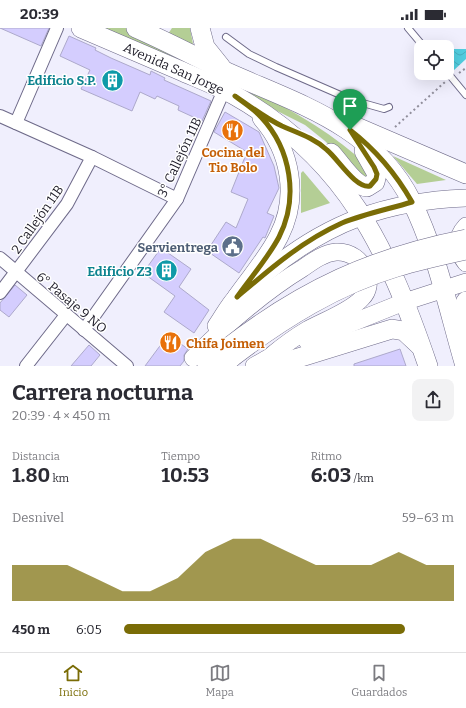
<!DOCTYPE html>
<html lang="es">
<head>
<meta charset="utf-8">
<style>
	:root { --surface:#fff; --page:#f2f2f3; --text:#2b2b33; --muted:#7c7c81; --line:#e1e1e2; --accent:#7a6c06 }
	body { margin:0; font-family:Bitter,serif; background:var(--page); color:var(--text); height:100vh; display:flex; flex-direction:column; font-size:15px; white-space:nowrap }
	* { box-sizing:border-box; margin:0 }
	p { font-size:13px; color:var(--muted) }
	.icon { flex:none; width:22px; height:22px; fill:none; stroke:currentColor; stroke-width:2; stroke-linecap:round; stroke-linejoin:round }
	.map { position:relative; height:338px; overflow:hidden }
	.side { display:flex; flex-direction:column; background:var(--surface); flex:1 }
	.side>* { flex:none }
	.controls { position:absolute; left:414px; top:12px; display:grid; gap:8px }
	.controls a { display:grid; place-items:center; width:40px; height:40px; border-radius:8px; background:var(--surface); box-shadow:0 4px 16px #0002; font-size:20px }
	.pin { position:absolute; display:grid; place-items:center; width:34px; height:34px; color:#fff; margin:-41px -17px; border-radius:50% 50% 50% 0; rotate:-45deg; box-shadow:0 0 4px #0007 }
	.pin .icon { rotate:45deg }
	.round { display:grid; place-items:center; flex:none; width:42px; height:42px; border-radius:8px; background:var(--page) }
	.head { display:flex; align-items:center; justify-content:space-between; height:68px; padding:0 12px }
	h1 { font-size:22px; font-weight:700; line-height:30px }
	.figures { display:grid; grid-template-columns:repeat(3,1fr); gap:6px; height:68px; padding:4px 12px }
	.figures div { display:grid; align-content:center }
	.figures b { font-size:20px; font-weight:700 }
	.figures small { font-size:11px; font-weight:400 }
	.figures p { font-size:11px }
	.chart { height:112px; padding:8px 12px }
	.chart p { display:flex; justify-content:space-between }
	.chart svg { width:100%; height:72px; margin-top:4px; fill:var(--accent); opacity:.7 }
	ul { padding:0 12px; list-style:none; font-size:13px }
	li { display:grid; grid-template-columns:64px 48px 1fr; align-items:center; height:30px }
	li i { height:10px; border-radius:5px; background:var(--accent) }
	.status { display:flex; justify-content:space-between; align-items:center; height:28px; padding:0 20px; background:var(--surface); direction:ltr }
	.status svg { height:11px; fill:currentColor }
	.tab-bar { display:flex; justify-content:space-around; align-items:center; height:56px; border-top:1px solid var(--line); background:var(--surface); font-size:11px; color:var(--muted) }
	.tab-bar a { display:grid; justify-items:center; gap:2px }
	.tab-bar .selected { color:var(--accent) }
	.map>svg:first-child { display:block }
	.park { fill:#b4ce95 }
	.water { fill:url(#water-waves) }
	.building { fill:#d4cdfe; stroke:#ada9cb }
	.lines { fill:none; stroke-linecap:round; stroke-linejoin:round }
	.service-casing { stroke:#6e6a89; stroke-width:8 }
	.minor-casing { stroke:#6e6a89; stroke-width:14 }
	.secondary-casing { stroke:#6e6a89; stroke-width:18 }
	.primary-casing { stroke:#6e6a89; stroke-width:20 }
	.path { stroke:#908e9b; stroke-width:2; stroke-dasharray:2 3; stroke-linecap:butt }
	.service { stroke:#fff; stroke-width:6 }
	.minor { stroke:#fff; stroke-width:12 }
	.secondary { stroke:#fff; stroke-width:17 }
	.primary { stroke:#fff; stroke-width:19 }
	.secondary-bridge-casing { stroke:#6e6a89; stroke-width:18; stroke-linecap:butt }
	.secondary-bridge { stroke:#fff; stroke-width:17 }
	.route-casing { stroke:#fff; stroke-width:8 }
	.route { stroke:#7a6c06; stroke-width:5 }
	.labels { text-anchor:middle; stroke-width:3; stroke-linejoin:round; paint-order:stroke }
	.street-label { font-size:13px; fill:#1c1a26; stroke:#fff }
	.culture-label { font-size:13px; font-weight:bold; fill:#0d838f; stroke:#fff; text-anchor:end }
	.food-label { font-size:13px; font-weight:bold; fill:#c56008; stroke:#fff }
	.service-label { font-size:13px; font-weight:bold; fill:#4e5e75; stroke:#fff; text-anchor:end }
</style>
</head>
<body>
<div class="status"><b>20:39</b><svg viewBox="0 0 49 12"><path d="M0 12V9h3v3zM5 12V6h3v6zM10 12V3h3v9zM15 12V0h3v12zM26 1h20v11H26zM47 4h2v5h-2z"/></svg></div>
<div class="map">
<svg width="466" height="338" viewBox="0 0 466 338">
	<defs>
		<pattern id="water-waves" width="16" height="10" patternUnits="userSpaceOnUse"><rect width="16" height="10" fill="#51cee0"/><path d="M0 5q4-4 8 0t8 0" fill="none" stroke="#46b0c0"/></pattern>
	</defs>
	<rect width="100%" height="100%" fill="#f0effd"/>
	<g class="park">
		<path d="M98,0H136L153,8L150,17C226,51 308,81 369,139L368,156L325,113L305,97L236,62Z"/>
		<polygon points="172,0 190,0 193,16 191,18 168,6"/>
		<polygon points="393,128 446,152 417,156"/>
		<polygon points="303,143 330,175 301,185 301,145"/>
	</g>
	<polygon class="water" points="447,21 466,21 466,31 453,43 447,36"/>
	<g class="building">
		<polygon points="0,0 49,0 41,18"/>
		<polygon points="69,8 96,20 95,22 111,30 150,47 151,43 165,50 164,52 211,73 202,93 178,82 179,78 157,68 155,71 140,64 132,83 81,61 90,42 60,28"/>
		<polygon points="225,84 259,104 274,138 279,160 267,185 274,188 265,210 263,209 239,245 207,223 226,194 236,200 248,171 231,164 247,124 214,104"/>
		<polygon points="161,220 191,241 179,259 209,282 194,305 164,284 175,268 143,245"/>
		<polygon points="15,257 27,267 9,289 0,282 0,275"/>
		<polygon points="168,307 188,321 184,327 184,333 180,338 145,338"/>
		<polygon points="89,317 100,327 91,338 71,338"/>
		<polygon points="400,321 406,338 354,338 354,336"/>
	</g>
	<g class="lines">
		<defs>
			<g id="service">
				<polyline points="408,0 424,19"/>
				<polyline points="226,9 249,26 276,39 352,72 384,81 389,79"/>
				<polyline points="447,44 466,67"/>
			</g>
			<g id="minor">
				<polyline points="0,88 92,129 177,171"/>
				<polyline points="16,95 57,0"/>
				<polyline points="0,230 127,338"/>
				<polyline points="0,265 67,176 92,129"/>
				<polyline points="84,302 177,171 224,62"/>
				<polyline points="26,338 66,287"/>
			</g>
			<g id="secondary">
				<path d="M466,198C455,210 456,223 466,235"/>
				<path d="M216,298C223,288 229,276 237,268C246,260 256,253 266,245C328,194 386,173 466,170"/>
				<polyline points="307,313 404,274 466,254"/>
				<path d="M193,330C227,296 262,265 303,240C313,233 324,225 336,224C350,223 362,232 366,245C370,253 369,263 362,270C351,283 323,293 307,302C295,309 283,318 272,327"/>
				<polyline points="206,338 227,319"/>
				<polyline points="224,338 234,329"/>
				<polyline points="254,338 282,322"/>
			</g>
			<g id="primary">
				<path d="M81,0C114,14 146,28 179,42C197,50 216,57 234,67C346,130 388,221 428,338"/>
				<path d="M136,0C168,14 198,30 229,45C301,77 374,98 412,174C437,225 449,284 465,338"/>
				<polyline points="200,0 205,19 221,39"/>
				<polyline points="352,97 466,146"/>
				<path d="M331,125C340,134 354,158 367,159L375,154L377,146L364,123"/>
				<path d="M237,269C251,249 268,230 279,208C299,169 291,123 262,90"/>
				<polyline points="464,306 461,285 466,273"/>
				<polyline points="272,338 392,301 404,303 419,317"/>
			</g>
		</defs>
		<use href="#service" class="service-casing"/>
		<use href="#minor" class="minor-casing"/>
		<use href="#secondary" class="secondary-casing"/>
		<use href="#primary" class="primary-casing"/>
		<g class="path">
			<polyline points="459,45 466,40"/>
			<polyline points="395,99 445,54"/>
		</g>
		<use href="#service" class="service"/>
		<use href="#minor" class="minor"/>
		<use href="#secondary" class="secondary"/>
		<use href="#primary" class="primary"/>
		<defs>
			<g id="secondary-bridge">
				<path d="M227,319C302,261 373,228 466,210"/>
				<path d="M234,329C284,291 337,258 397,240C420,233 443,228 466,223"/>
			</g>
		</defs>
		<use href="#secondary-bridge" class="secondary-bridge-casing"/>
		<use href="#secondary-bridge" class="secondary-bridge"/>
	</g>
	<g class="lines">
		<defs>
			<path id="route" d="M235,68C250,78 265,90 282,98C298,105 314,110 327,122C338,131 356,161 370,158L376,151L377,146L374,139L350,102C376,122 396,146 412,174C389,181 364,186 342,195C302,213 270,241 237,269C251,249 268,230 279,209C299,170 291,121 261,89C254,81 244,75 235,68Z"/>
		</defs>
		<use href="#route" class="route-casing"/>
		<use href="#route" class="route"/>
	</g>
	<defs>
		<symbol id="building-disc" viewBox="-11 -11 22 22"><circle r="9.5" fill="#0f9aa8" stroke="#fff"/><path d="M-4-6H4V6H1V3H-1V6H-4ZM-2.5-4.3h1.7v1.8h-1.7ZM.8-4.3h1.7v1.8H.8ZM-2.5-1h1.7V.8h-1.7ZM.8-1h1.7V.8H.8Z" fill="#fff"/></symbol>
		<symbol id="restaurant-disc" viewBox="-11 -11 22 22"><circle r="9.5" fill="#e8710a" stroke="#fff"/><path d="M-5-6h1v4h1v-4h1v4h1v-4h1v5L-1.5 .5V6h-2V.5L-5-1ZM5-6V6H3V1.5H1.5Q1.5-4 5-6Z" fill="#fff"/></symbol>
		<symbol id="civic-disc" viewBox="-11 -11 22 22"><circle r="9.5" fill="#5c6f8a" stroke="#fff"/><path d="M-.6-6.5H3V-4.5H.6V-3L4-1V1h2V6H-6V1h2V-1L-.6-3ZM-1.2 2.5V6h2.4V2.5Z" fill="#fff"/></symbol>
	</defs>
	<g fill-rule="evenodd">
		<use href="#building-disc" x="100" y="40" width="25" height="25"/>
		<use href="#restaurant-disc" x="220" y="90" width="25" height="25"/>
		<use href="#civic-disc" x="220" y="206" width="25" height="25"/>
		<use href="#building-disc" x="154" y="230" width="25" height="25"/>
		<use href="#restaurant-disc" x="158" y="302" width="25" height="25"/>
	</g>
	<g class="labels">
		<g class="street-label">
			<text transform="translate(174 40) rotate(24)" y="5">Avenida San Jorge</text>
			<text transform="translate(179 129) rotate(-65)" y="5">3° Callejón 11B</text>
			<text transform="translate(37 191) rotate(-55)" y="5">2 Callejón 11B</text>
			<text transform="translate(72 274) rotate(40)" y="5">6° Pasaje 9 NO</text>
		</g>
		<g class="culture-label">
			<text x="96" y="57">Edificio S.P.</text>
			<text x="152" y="248">Edificio Z3</text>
		</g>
		<g class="food-label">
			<text x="233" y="129">Cocina del<tspan x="233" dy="15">Tio Bolo</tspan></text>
			<text x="186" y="320" text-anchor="start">Chifa Joimen</text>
		</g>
		<g class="service-label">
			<text x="218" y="224">Servientrega</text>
		</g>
	</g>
</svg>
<div class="controls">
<a><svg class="icon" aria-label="locate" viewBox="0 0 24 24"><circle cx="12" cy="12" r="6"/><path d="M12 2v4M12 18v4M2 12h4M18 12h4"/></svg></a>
</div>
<div class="pin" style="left:350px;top:102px;background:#1e9e55"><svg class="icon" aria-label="arrive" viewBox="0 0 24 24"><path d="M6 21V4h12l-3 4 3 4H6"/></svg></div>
</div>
<section class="side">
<div class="head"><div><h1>Carrera nocturna</h1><p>20:39 · 4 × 450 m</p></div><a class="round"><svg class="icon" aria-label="share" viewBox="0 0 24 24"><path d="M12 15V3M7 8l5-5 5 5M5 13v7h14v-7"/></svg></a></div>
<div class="figures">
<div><p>Distancia</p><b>1.80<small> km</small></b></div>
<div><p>Tiempo</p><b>10:53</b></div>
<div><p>Ritmo</p><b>6:03<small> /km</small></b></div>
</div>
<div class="chart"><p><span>Desnivel</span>59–63 m</p>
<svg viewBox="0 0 160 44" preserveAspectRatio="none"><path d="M0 44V22L10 22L20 22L30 30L40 38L50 38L60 30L70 14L80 6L90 6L100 14L110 22L120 22L130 22L140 14L150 22L160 22V44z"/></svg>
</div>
<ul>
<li><b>450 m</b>6:05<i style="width:85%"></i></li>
</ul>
</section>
<nav class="tab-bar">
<a class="selected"><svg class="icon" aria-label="home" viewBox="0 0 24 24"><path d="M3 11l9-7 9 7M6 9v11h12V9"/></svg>Inicio</a>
<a><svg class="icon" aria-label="map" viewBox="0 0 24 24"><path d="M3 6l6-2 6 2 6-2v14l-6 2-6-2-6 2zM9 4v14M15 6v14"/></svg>Mapa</a>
<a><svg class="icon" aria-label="saved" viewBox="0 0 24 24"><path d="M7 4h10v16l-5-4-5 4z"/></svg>Guardados</a>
</nav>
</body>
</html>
